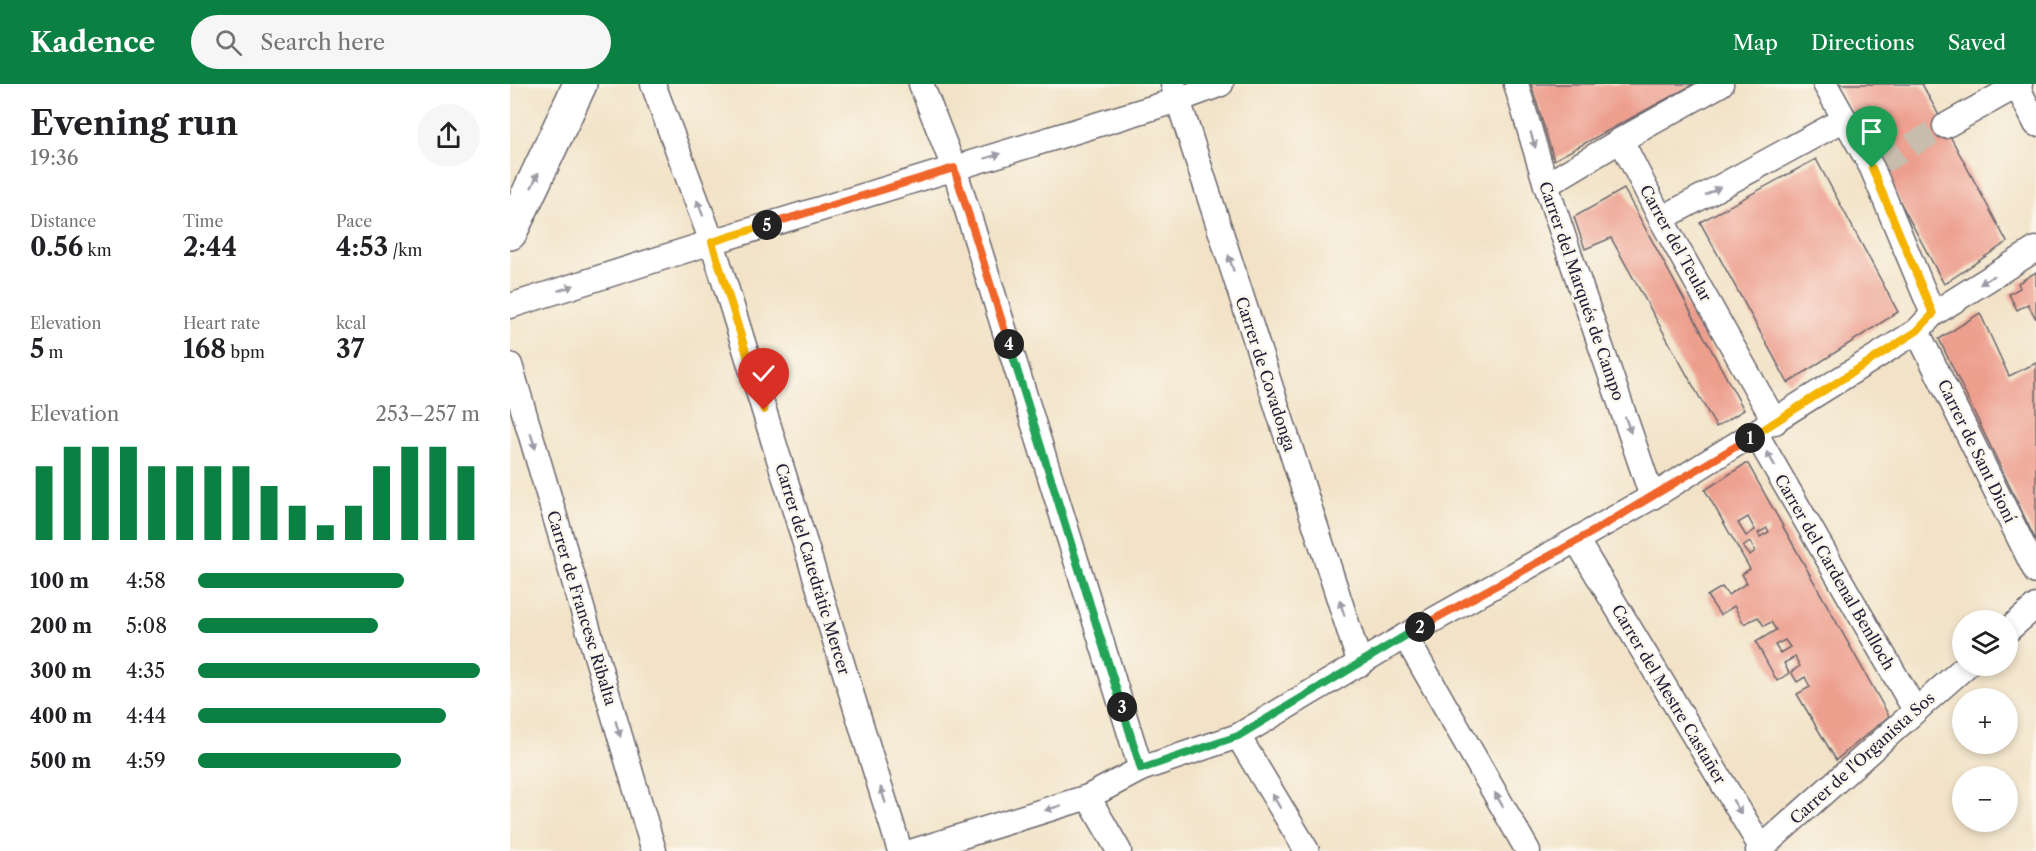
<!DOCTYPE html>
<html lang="en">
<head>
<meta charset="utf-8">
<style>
	:root { --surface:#fff; --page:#f6f6f6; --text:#202124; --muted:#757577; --accent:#0b8043 }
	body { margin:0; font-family:"Libre Caslon Text",serif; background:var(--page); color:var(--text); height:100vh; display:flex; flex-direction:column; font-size:22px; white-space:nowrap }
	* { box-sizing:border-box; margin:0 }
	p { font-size:20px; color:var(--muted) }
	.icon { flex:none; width:33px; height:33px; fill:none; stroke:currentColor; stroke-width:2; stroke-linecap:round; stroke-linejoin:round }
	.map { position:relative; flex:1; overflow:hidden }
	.drawer { display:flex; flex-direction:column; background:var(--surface); width:510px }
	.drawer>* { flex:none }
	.controls { position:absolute; left:1442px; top:526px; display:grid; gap:12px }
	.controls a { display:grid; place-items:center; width:66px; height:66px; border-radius:50%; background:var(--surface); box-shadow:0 3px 9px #0003; font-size:30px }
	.pin { position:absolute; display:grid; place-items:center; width:51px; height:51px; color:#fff; margin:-62px -26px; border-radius:50% 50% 50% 0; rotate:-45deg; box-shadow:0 0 6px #0007 }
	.pin .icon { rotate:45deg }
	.km { position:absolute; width:30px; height:30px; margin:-15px; border-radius:50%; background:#222; color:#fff; font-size:16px; line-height:30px; text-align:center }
	.round { display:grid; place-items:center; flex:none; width:63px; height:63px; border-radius:32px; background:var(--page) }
	.summary { display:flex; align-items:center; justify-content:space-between; height:102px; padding:0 30px }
	h1 { font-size:33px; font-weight:800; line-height:45px }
	.metrics { display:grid; grid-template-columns:repeat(3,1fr); gap:9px; height:102px; padding:6px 30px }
	.metrics div { display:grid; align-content:center }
	.metrics b { font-size:26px; font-weight:800 }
	.metrics small { font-size:16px; font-weight:400 }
	.metrics p { font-size:16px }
	.chart { height:168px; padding:12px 30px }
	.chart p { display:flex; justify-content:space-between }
	.chart svg { width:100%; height:108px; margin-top:6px; stroke:var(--accent); stroke-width:6 }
	ul { padding:0 30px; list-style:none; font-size:20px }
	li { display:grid; grid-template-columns:96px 72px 1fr; align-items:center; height:45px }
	li i { height:15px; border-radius:8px; background:var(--accent) }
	header { display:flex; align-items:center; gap:36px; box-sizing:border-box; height:84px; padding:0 30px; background:var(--accent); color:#fff }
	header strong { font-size:28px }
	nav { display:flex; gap:33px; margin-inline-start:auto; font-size:21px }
	.search { width:420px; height:54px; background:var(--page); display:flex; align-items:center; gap:15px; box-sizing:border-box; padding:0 21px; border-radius:33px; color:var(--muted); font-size:22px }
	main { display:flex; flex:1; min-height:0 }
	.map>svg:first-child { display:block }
	.building { fill:#ed9f8e; fill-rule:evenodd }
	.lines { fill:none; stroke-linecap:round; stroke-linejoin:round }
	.street-tunnel { stroke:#c8bcac; stroke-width:24; stroke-dasharray:24 12; stroke-linecap:butt }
	.street-casing { stroke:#6b666c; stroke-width:27 }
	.secondary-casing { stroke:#6b666c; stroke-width:36 }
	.street { stroke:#fff; stroke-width:24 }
	.secondary { stroke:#fff; stroke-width:33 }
	.oneway { fill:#9c9ca7 }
	.split-1-casing { stroke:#fff; stroke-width:12 }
	.split-2-casing { stroke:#fff; stroke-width:12 }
	.split-3-casing { stroke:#fff; stroke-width:12 }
	.split-4-casing { stroke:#fff; stroke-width:12 }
	.split-5-casing { stroke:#fff; stroke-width:12 }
	.split-6-casing { stroke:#fff; stroke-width:12 }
	.split-1 { stroke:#f5b400; stroke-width:8 }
	.split-2 { stroke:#f0652b; stroke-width:8 }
	.split-3 { stroke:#22a559; stroke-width:8 }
	.split-4 { stroke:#22a559; stroke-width:8 }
	.split-5 { stroke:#f0652b; stroke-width:8 }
	.split-6 { stroke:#f5b400; stroke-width:8 }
	.labels { text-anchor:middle; stroke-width:5; stroke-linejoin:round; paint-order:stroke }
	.street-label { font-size:16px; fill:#22223b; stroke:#fbf7ec }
</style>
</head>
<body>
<header>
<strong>Kadence</strong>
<div class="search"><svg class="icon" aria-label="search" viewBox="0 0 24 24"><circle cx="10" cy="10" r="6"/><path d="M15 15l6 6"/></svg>Search here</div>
<nav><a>Map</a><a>Directions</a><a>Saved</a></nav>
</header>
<main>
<section class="drawer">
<div class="summary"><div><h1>Evening run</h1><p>19:36</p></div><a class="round"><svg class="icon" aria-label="share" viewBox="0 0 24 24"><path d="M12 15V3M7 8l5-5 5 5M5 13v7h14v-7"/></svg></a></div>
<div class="metrics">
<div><p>Distance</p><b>0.56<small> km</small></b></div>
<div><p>Time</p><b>2:44</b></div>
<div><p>Pace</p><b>4:53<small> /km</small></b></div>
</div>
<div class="metrics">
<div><p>Elevation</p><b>5<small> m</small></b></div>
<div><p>Heart rate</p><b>168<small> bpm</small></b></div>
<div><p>kcal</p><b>37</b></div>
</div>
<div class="chart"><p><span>Elevation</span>253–257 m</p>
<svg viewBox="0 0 160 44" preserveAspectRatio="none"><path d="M5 44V14M15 44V6M25 44V6M35 44V6M45 44V14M55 44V14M65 44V14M75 44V14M85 44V22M95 44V30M105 44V38M115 44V30M125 44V14M135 44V6M145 44V6M155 44V14"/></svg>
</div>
<ul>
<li><b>100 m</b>4:58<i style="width:73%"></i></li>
<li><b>200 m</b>5:08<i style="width:64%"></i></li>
<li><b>300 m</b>4:35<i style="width:100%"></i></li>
<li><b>400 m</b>4:44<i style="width:88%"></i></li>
<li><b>500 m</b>4:59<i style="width:72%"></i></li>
</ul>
</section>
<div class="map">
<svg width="1526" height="767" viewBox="0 0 1526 767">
	<rect width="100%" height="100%" fill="#fbf7ec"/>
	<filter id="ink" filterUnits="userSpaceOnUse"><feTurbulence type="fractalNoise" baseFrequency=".0167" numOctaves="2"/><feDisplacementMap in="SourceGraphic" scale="12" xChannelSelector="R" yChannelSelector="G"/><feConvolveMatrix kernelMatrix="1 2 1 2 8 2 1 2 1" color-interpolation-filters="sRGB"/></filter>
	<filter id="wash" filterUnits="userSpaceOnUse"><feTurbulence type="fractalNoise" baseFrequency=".008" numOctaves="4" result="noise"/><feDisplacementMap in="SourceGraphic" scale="24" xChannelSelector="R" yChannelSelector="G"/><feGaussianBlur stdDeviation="1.35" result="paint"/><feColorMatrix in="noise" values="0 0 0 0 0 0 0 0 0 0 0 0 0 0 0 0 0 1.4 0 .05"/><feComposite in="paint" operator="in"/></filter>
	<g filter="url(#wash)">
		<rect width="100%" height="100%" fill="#f2e3c8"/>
		<g id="blocks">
			<g class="building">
				<polygon points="1021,0 1184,0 1044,76"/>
				<polygon points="1327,0 1412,0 1497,158 1434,200"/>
				<polygon points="1306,75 1388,228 1278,299 1190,138"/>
				<polygon points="1114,105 1234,326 1206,343 1101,154 1075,165 1064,133"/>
				<polygon points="1526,188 1526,235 1518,220 1507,226 1499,210 1510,204 1508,199"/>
				<polygon points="1470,229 1499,292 1526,279 1526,457 1429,255"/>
				<path d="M1235,380H1238L1379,632L1326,676L1287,610L1300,603L1295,593L1287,598L1281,588L1290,582L1285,573L1274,579L1279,589L1267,597L1246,558L1266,546L1261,538L1254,542L1248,533L1234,540L1224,522L1210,531L1197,512L1212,503L1218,511L1237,499L1232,490L1240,485L1195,406ZM1238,433L1245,446L1236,452L1228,439ZM1257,444L1259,448L1250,453L1248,449ZM1240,458L1245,467L1240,471L1233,463ZM1275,556L1280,563L1270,569L1265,561Z"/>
			</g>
		</g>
	</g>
	<g filter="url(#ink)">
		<use href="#blocks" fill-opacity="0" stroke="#6b666c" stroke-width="1.5"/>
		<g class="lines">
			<polyline class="street-tunnel" points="1370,79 1435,42"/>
			<defs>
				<g id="street">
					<polyline points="143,0 202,158 390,767"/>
					<polyline points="411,0 444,84 631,685"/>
					<polyline points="663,0 850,580"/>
					<polyline points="1006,0 1036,101 1142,413"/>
					<polyline points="1315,0 1362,84 1423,230"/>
					<polyline points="1506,0 1526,40"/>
					<polyline points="1435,42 1510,0"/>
					<polyline points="1111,56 1211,0"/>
					<polyline points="1036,101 1111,56 1151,135 1265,338"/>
					<polyline points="1151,135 1335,35"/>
					<polyline points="0,222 202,158 668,16 711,0"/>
					<polyline points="1407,247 1526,488"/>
					<polyline points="0,281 144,767"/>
					<polyline points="1246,350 1405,626"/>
					<polyline points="1067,457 1251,763"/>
					<polyline points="1497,547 1526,522"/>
					<polyline points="895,552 1018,767"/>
					<polyline points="728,652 797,767"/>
					<polyline points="578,713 609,767"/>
					<polyline points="404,767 578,713 631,685 728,652 895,552 1142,413 1407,247 1423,230 1526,165"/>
					<polyline points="1248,767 1456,582"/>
				</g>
				<polyline id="secondary" points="0,149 70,0"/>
			</defs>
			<use href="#street" class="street-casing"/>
			<use href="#secondary" class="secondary-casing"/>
			<use href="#street" class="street"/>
			<use href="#secondary" class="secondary"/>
		</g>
		<defs><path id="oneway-solid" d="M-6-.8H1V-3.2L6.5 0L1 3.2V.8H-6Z" transform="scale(1.5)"/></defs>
		<g class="oneway">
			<use href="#oneway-solid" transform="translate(1023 56) rotate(73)"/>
			<use href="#oneway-solid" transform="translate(483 72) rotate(-17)"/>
			<use href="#oneway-solid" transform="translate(25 96) rotate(-65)"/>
			<use href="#oneway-solid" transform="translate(1203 107) rotate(-28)"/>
			<use href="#oneway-solid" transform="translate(190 124) rotate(-111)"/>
			<use href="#oneway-solid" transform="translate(721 179) rotate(-108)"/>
			<use href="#oneway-solid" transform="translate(1477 196) rotate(148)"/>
			<use href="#oneway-solid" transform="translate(56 204) rotate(-18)"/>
			<use href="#oneway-solid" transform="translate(1118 341) rotate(71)"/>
			<use href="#oneway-solid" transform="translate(23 357) rotate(73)"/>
			<use href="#oneway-solid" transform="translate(1261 375) rotate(-120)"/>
			<use href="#oneway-solid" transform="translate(832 524) rotate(-108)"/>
			<use href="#oneway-solid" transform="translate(108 645) rotate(73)"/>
			<use href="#oneway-solid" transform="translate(373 711) rotate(-107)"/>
			<use href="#oneway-solid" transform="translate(989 716) rotate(-120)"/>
			<use href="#oneway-solid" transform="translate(766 717) rotate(-121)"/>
			<use href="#oneway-solid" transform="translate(1227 723) rotate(59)"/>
			<use href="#oneway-solid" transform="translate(543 724) rotate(163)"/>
		</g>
	</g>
	<g class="lines" filter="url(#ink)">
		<defs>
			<polyline id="split-1" points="1240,354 1407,247 1423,230 1362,84"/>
			<polyline id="split-2" points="910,543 1067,457 1240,354"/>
			<polyline id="split-3" points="612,623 631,685 728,652 910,543"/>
			<polyline id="split-4" points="499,260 612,623"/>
			<polyline id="split-5" points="257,141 444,84 499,260"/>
			<polyline id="split-6" points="254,326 202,158 257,141"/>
		</defs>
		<use href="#split-1" class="split-1-casing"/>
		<use href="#split-2" class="split-2-casing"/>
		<use href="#split-3" class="split-3-casing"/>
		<use href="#split-4" class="split-4-casing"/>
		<use href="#split-5" class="split-5-casing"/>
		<use href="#split-6" class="split-6-casing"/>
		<use href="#split-1" class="split-1"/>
		<use href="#split-2" class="split-2"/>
		<use href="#split-3" class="split-3"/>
		<use href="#split-4" class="split-4"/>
		<use href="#split-5" class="split-5"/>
		<use href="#split-6" class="split-6"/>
	</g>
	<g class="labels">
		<g class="street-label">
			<text transform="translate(1166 159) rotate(61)" y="6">Carrer del Teular</text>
			<text transform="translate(1072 207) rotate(71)" y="6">Carrer del Marqués de Campo</text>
			<text transform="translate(756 290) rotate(72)" y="6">Carrer de Covadonga</text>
			<text transform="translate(1467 367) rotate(64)" y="6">Carrer de Sant Dioní</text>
			<text transform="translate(303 485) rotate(73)" y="6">Carrer del Catedràtic Mercer</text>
			<text transform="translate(1325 488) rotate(60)" y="6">Carrer del Cardenal Benlloch</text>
			<text transform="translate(72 524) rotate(73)" y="6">Carrer de Francesc Ribalta</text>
			<text transform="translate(1159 610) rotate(59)" y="6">Carrer del Mestre Castañer</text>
			<text transform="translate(1352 674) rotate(-42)" y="6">Carrer de l'Organista Sos</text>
		</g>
	</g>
</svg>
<div class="controls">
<a><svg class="icon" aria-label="layers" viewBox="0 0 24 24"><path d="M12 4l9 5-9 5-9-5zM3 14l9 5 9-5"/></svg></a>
<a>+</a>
<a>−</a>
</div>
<div class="pin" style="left:1362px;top:84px;background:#1e9e55"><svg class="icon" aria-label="arrive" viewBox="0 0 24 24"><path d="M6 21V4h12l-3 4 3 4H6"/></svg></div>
<div class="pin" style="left:254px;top:326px;background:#d93025"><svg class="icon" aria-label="check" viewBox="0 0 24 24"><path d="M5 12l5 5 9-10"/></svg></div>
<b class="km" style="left:1240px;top:354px">1</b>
<b class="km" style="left:910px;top:543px">2</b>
<b class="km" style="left:612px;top:623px">3</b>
<b class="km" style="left:499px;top:260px">4</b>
<b class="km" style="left:257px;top:141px">5</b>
</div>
</main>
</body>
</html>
